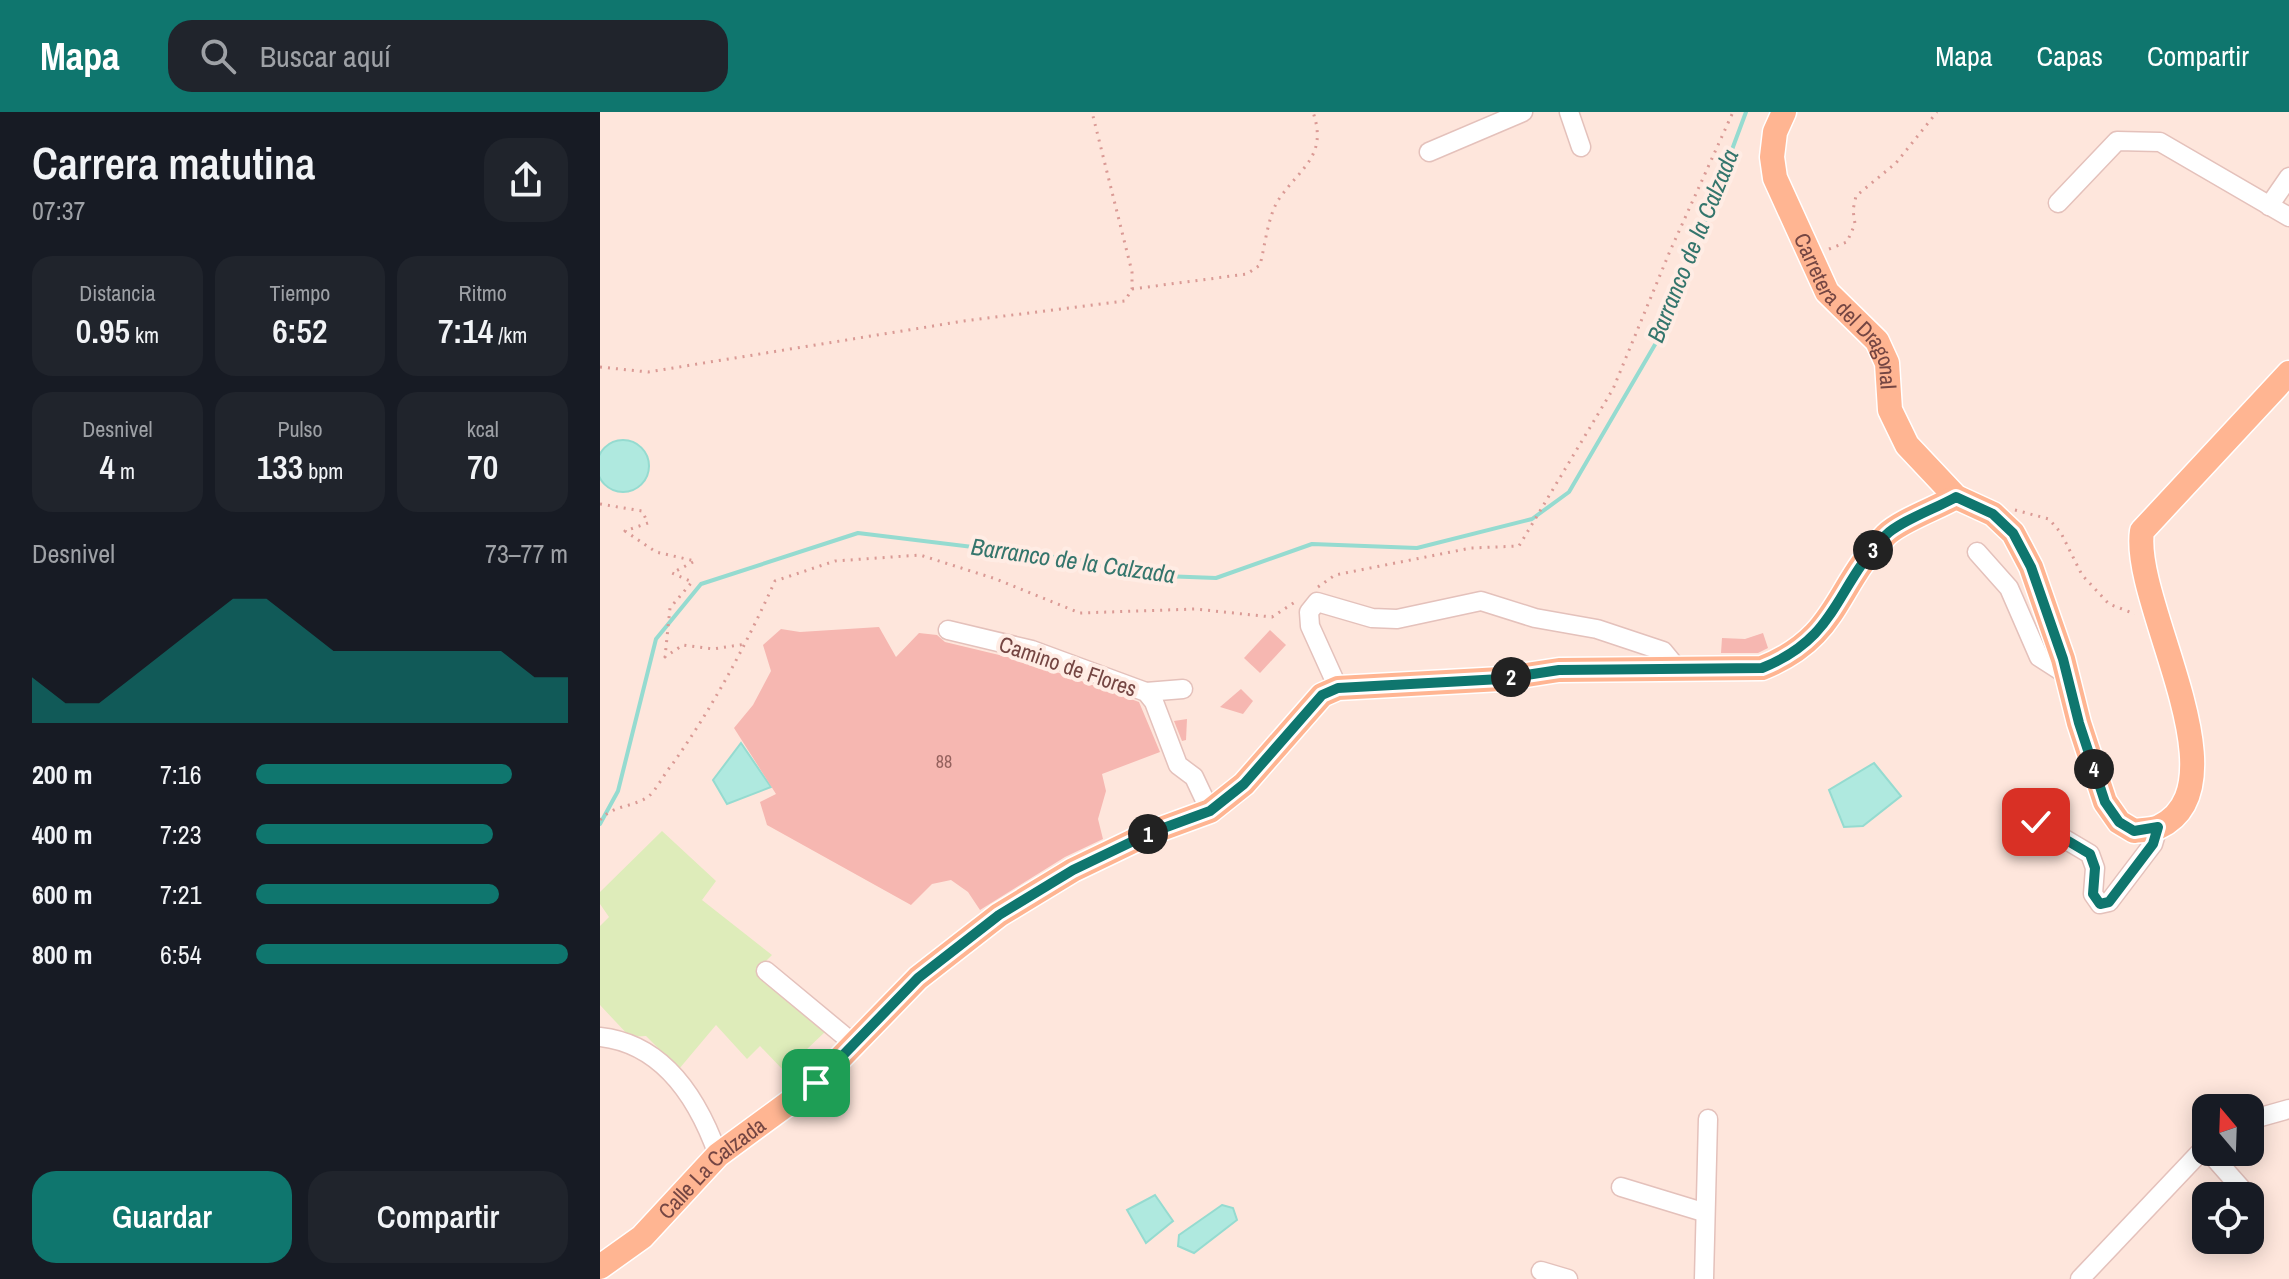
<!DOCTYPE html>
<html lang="es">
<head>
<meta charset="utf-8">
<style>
	:root { --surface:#171b24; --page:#20242c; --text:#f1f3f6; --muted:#9ea1a6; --accent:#0f766e }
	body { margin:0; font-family:"Archivo Narrow",sans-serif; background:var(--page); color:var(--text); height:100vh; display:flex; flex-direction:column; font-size:30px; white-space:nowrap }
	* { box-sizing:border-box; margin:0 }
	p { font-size:26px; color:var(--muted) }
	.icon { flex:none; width:44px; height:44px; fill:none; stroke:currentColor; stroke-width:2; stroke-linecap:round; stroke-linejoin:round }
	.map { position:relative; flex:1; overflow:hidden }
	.panel { display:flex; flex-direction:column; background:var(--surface); width:600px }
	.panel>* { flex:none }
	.needle { width:52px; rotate:341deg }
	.tools { position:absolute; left:1592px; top:982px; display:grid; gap:16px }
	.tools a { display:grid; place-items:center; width:72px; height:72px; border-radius:16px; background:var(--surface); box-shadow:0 4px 20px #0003; font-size:40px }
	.pin { position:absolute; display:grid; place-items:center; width:68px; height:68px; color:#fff; margin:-34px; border-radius:16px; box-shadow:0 4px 12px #0006 }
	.km { position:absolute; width:40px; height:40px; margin:-20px; border-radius:50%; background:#222; color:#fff; font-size:22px; line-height:40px; text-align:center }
	.round { display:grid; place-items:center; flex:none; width:84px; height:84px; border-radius:24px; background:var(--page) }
	.overview { display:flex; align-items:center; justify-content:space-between; height:136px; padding:0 32px }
	h1 { font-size:44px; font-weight:600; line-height:60px }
	.stats { display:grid; grid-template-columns:repeat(3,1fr); gap:12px; height:136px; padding:8px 32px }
	.stats div { display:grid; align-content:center; border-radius:20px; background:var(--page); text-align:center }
	.stats b { font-size:34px; font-weight:600 }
	.stats small { font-size:22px; font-weight:400 }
	.stats p { font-size:22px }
	.chart { height:224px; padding:16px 32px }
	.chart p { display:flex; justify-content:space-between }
	.chart svg { width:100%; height:144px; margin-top:8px; fill:var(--accent); opacity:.7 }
	.cta { display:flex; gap:16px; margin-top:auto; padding:16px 32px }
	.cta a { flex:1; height:92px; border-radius:24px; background:var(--accent); color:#fff; font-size:32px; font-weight:600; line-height:92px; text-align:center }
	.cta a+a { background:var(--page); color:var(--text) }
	ul { padding:0 32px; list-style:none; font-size:26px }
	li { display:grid; grid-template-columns:128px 96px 1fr; align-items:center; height:60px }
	li i { height:20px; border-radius:10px; background:var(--accent) }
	header { display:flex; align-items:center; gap:48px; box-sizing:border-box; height:112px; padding:0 40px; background:var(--accent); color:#fff }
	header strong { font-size:38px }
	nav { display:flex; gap:44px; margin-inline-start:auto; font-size:28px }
	.search { width:560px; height:72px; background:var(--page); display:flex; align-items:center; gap:20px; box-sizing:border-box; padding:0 28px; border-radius:24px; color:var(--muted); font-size:30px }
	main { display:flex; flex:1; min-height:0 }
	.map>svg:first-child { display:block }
	.green { fill:#deecba }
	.water { fill:#afe9df; stroke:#95dbd0; stroke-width:2 }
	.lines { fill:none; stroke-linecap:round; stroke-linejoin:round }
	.stream { stroke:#95dbd0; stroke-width:4 }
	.building { fill:#f6b7b1 }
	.minor-casing { stroke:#e4c1bb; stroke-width:21 }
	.major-casing { stroke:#fff; stroke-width:27 }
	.path { stroke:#da9a95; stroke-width:3; stroke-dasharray:2 6; stroke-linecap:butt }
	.minor { stroke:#fff; stroke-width:18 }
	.major { stroke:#ffb592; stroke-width:24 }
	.route-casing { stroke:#fff; stroke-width:16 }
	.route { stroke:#0f766e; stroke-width:10 }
	.labels { text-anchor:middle; stroke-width:8; stroke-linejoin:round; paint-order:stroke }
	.number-label { font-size:18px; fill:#95625e }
	.street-label { font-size:22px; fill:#754643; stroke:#ffece4 }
	.water-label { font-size:24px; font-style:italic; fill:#34756c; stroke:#ffece4 }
</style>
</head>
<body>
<header>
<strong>Mapa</strong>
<div class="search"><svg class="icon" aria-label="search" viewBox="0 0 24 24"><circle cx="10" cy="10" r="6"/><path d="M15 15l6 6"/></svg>Buscar aquí</div>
<nav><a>Mapa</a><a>Capas</a><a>Compartir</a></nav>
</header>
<main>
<section class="panel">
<div class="overview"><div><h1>Carrera matutina</h1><p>07:37</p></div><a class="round"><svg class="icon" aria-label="share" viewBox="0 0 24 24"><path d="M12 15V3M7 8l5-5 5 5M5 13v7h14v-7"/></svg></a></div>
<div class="stats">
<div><p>Distancia</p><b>0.95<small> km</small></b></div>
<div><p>Tiempo</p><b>6:52</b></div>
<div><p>Ritmo</p><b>7:14<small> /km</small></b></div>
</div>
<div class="stats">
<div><p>Desnivel</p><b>4<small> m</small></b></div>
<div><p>Pulso</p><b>133<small> bpm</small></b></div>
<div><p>kcal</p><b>70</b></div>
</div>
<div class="chart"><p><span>Desnivel</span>73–77 m</p>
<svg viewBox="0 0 160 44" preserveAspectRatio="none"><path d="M0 44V30L10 38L20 38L30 30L40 22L50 14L60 6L70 6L80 14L90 22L100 22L110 22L120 22L130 22L140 22L150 30L160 30V44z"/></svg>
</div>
<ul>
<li><b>200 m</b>7:16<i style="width:82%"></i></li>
<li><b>400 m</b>7:23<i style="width:76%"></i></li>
<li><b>600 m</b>7:21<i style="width:78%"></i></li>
<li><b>800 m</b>6:54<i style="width:100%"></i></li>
</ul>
<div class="cta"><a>Guardar</a><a>Compartir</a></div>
</section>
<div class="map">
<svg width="1689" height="1167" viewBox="0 0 1689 1167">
	<rect width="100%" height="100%" fill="#fee6dc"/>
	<polygon class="green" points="62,719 116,769 102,788 172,843 163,852 227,918 184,959 160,934 147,947 116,913 79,957 46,924 30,925 0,893 0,814 9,805 0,792 0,780"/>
	<g class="water">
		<circle cx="23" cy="354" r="26"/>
		<polygon points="141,631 171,675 127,692 113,668"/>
		<polygon points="1274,651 1301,684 1263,714 1244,715 1229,678"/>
		<polygon points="555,1083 573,1109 546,1131 527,1098"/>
		<polygon points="622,1093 633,1096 637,1108 594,1141 578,1134 579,1123"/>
	</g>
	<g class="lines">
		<polyline class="stream" points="0,712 18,679 56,527 101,472 258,421 479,448 536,463 616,466 712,432 817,436 932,407 969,380 1067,212 1146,0"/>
	</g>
	<g class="building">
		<polygon points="279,515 296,545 319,521 337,523 345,530 429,550 539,590 560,640 502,662 506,679 498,707 503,727 465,745 380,798 368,780 351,768 332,772 311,793 167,713 160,690 176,682 134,616 153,593 171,559 163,533 181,517 200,520"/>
		<polygon points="670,518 686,533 660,561 644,546"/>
		<polygon points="1163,521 1168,536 1158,541 1121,541 1122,526 1145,527"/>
		<polygon points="641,577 653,589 643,602 620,595"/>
		<polygon points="587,607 586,628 582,629 574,609"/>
	</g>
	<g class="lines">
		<defs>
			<g id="minor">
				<polyline points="969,0 981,35"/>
				<polyline points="829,40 923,0"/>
				<polyline points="1458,91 1517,29 1560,30 1689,105"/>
				<polyline points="1669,94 1689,65"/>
				<polyline points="1377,440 1409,476 1439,545 1467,563"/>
				<polyline points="348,518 432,538 546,580 554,590 578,653 594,665 610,699"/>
				<polyline points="738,576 710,514 709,500 717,490 772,506 797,507 881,489 935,506 997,517 1063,539 1077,556"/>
				<polyline points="546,580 583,577"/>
				<polyline points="1436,710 1490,742 1495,756 1493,782 1500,792 1509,790 1553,732 1558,715"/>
				<polyline points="166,859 254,932"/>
				<path d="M0,925C64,932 98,987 118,1043"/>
				<polyline points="1650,1008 1689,997"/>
				<polyline points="1609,1040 1648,1084"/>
				<polyline points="1021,1075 1103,1100"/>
				<polyline points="941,1159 968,1167"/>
				<polyline points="1104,1167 1108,1007"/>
				<polyline points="1480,1167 1606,1034"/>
			</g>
			<g id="major">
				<path id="s1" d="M1184,0L1175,20L1172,45L1175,66L1227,180L1277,229L1287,251L1290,298L1307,333L1356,385L1393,402L1413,421L1431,455L1463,547L1479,611L1505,690L1519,710L1534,719C1541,718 1552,718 1559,715C1647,673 1531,490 1542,419L1689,261"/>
				<path id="s2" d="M0,1155L42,1125L118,1043L216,971L318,866L399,803L473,758L550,721L610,699L644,672L722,583L738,576L901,567L959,558L1162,556C1240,525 1234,475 1286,423C1300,409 1337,396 1356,385"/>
			</g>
		</defs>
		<use href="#minor" class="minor-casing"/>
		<use href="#major" class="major-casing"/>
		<g class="path">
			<polyline points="1229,137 1247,130 1255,112 1253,98 1256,84 1296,51 1337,0"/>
			<path d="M532,177L647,162L660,153C665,134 668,103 679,87C701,55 728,44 713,0"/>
			<polyline points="0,255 48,260 364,209 525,189 532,177 532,160 492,0"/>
			<polyline points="0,392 42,399 48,411 25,419 56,440 95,449 72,461 92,470 70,496 65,545 83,533 113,537 146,532"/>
			<polyline points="1415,398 1449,407 1461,421 1482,463 1509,492 1535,502"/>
			<polyline points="718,475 735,463 871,436 919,434 1013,277 1070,139 1133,0"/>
			<path d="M0,708C14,692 33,696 49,684C57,677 64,662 71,654C112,597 146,533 175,469L235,449L320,443L396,467L480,501L595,497L672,505L698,488"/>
		</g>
		<use href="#minor" class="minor"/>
		<use href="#major" class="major"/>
	</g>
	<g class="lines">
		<defs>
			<path id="route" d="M216,971L318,866L399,803L473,758L550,721L610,699L644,672L722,583L738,576L901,567L959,558L1162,556C1239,525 1234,476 1286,423C1300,409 1337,396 1356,385L1393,402L1413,421L1431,455L1463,547L1479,611L1505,690L1519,710L1534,719L1558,715L1553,732L1509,790L1500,792L1493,782L1495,756L1490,742L1436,710"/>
		</defs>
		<use href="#route" class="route-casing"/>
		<use href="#route" class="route"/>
	</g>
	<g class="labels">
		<g class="number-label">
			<text x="344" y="656">88</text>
		</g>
		<g class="street-label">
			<text dy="8" stroke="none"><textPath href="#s1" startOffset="222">Carretera del Dragonal</textPath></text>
			<text transform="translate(468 554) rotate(19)" y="8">Camino de Flores</text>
			<text dy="8" stroke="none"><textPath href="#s2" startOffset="150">Calle La Calzada</textPath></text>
		</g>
		<g class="water-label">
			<text transform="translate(1093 134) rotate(-68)" y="8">Barranco de la Calzada</text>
			<text transform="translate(473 449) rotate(8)" y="8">Barranco de la Calzada</text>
		</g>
	</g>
</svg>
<div class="tools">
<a><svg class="needle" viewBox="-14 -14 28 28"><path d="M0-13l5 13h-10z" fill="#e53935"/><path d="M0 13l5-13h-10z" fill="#9ea1a6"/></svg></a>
<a><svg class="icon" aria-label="locate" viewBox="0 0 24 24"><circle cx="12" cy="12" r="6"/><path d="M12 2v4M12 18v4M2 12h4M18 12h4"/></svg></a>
</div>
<div class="pin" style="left:216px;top:971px;background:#1e9e55"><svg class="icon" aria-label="arrive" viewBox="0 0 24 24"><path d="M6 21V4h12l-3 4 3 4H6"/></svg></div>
<div class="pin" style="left:1436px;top:710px;background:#d93025"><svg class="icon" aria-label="check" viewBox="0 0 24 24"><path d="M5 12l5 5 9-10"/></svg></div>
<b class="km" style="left:548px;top:722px">1</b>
<b class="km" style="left:911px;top:565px">2</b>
<b class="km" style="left:1273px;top:438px">3</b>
<b class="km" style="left:1494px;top:657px">4</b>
</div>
</main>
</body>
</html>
